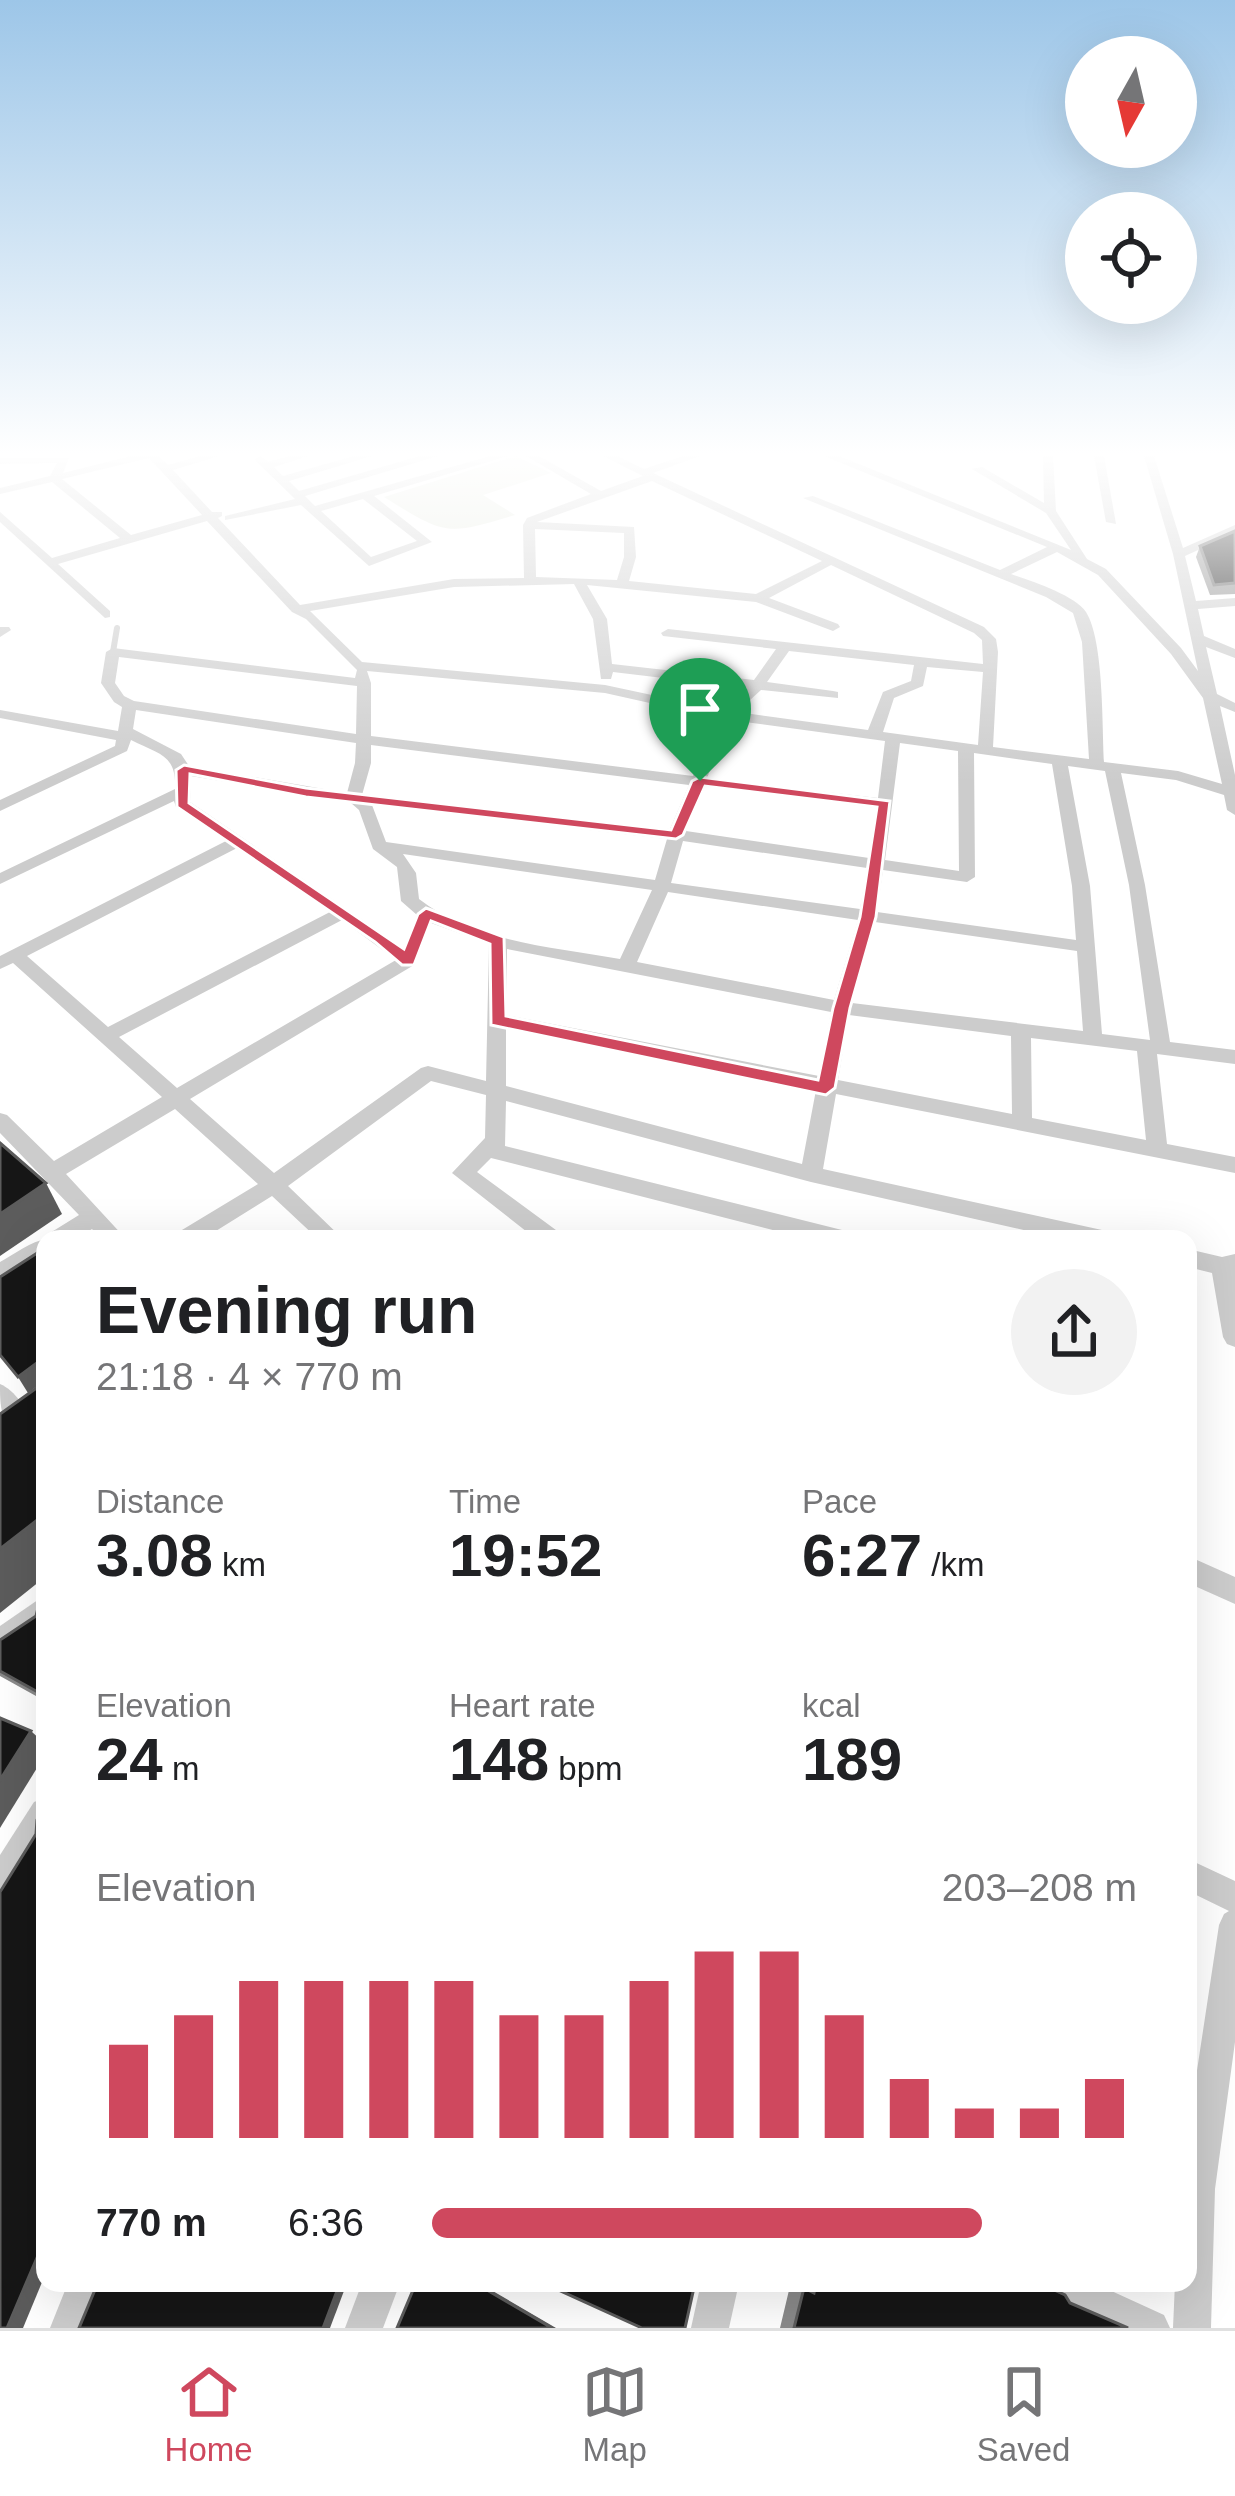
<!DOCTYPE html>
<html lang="en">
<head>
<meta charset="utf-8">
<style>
	:root { --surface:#fff; --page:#f2f2f2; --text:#202124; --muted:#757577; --line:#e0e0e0; --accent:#cf485e }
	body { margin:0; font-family:Arial,sans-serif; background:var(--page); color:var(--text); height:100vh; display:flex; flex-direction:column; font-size:45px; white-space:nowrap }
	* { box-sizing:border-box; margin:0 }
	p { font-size:39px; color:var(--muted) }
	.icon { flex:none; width:66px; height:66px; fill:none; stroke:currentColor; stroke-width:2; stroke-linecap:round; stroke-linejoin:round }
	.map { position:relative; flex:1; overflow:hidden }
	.side { position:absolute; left:36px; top:1230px; width:1161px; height:1062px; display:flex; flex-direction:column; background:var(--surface); border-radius:24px; box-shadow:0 12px 48px #0002 }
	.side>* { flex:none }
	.needle { width:78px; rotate:188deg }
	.fabs { position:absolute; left:1065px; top:36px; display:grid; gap:24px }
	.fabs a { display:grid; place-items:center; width:132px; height:132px; border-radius:50%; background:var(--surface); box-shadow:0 12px 48px #0002; font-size:60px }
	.pin { position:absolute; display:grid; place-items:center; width:102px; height:102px; color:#fff; margin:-123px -51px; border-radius:50% 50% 50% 0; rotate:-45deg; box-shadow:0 0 12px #0007 }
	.pin .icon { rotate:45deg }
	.round { display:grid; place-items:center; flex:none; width:126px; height:126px; border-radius:63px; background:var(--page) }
	.head { display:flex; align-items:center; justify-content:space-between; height:204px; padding:0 60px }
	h1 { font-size:66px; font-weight:600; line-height:90px }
	.metrics { display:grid; grid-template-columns:repeat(3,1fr); gap:18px; height:204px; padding:12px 60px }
	.metrics div { display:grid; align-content:center }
	.metrics b { font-size:60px; font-weight:600 }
	.metrics small { font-size:33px; font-weight:400 }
	.metrics p { font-size:33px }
	.chart { height:336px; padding:24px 60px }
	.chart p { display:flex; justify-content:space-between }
	.chart svg { width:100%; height:216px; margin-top:12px; stroke:var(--accent); stroke-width:6 }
	ul { padding:0 60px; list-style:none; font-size:39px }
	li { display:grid; grid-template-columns:192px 144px 1fr; align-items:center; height:90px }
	li i { height:30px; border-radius:15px; background:var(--accent) }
	.tabs { display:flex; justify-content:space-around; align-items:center; height:168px; border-top:3px solid var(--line); background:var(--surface); font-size:33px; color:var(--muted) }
	.tabs a { display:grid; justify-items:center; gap:6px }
	.tabs .on { color:var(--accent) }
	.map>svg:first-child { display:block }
	.green { fill:#e3e7dc }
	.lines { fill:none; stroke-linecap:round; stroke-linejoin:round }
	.lane { stroke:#ccc; stroke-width:6 }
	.street { fill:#ccc; fill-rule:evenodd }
	.wall { fill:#8a8a8a }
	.shaded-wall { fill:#5c5c5c }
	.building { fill:#161616; stroke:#5c5c5c; stroke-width:3 }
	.route { fill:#cf485e; stroke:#fff; stroke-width:3; fill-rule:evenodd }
</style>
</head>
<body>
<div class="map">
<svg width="1235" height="2328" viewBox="0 0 1235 2328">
	<rect width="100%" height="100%" fill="#fff"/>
	<path class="green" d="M516,456L551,473L483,495L515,515C446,536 445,535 384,497Z"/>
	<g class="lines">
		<polyline class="lane" points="113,652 117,628"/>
		<g class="street">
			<path d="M131,456H159L168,465L200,456H219L173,470L212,512H222V516L218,518L300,605L454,579L524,578L523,525L527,518L591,494L526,456H539L601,491L643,476L603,456H617L644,469L683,456H700L653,473L984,627L996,639L998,652L993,747L1089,759L1082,642L1073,613L1046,597L803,498L813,496L1000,570L1047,547L824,456H839L1071,550L1046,513L972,469L982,467L1044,503L1043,456H1053L1056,511L1087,559L1106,569L1181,648L1198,671L1173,554L1144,456H1154L1183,548L1235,525V533L1185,556L1196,601L1235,598V606L1198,609L1204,636L1235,649V658L1206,647L1217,694L1235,703V712L1220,706L1235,775V815L1227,810L1224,795L1176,780L1121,773L1145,885L1170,1042L1235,1050V1064L1157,1054L1167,1144L1235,1157V1173L836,1094L823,1169L1102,1230L1110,1233L1113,1239H1063L811,1182L506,1101L505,1146L842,1230L850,1233L853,1239H808L491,1158L477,1172L560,1233L563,1239H536L452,1173L485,1138L486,1095L431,1081L288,1186L343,1239H318L272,1196L203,1239H174L177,1233L258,1184L175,1109L66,1174L126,1239H101L92,1229L76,1239H45V1258L0,1282V1262C15,1254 31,1241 47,1239L50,1233L79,1215L0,1133V1113L7,1115L54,1161L162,1097L13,963L0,969V956L226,841L176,807L174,801L0,884V873L175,789C177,754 158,754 131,740L127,751L0,811V800L115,746L116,740L0,718V710L118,731L122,707L114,702L101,683L106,652L113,648L355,678L357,670L306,619L292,612L207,521L58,564L110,611V617L105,618L0,522V512L52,558L120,538L52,482L0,494V488L50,476L57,463L0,464V458H69L63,473ZM149,458L202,515L131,535L62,479ZM652,481L822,561L756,594L629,581L636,557L634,527L537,522ZM535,529L624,533V557L617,580L536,577ZM1057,552L1098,575L1171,654L1203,698L1222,784L1178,771L1104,762C1102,725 1104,641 1086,612C1075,595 1031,581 1011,574ZM831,565L974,633L982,640L983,664L668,629L661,633L663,636L776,649L754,680L612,664L607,619L587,585L756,602L833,631L840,627L838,624L769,598ZM574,584L593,619L601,679H611L613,672L747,688L722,710L605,685L362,662L310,611L454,587ZM789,651L914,665L911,681L883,692L868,730L737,712L761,690L838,698V692L833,691L767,682ZM119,657L357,686L356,734L134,701L124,696L115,683ZM927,667L983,672L978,745L883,732L894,698L923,686ZM367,671L605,693L717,718L693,776L371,736V683ZM136,710L356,743L355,763L347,793L189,766L181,754L133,729ZM730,720L885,741L878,798L707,778ZM900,743L958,751L959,871L885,860ZM371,745L689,785L670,829L362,795L371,763ZM974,753L1052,764L1072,886L1076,940L877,912L883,870L967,882L975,877ZM1068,766L1105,771L1129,885L1150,1040L1102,1034L1090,886ZM191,776L351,803L359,810L373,849L397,867L401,901L417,915L404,948L190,802ZM704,786L877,808L869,858L686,831ZM372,805L667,839L655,880L386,842ZM683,841L867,868L860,909L671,883ZM237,848L330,912L108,1027L27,956ZM403,854L652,890L620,959C553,947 474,942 419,899L416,873ZM668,892L858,920L834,1000L637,962ZM342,920L396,960L177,1088L119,1037ZM875,922L1077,951L1083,1031L852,1003ZM431,923L489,944L486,1081L428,1066L421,1068L274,1173L190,1099L414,965ZM507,949L831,1012L819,1076L506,1015ZM849,1015L1011,1036L1012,1114L838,1080ZM506,1028L816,1090L802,1164L506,1086ZM1031,1038L1137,1051L1146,1140L1032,1118Z"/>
			<path d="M290,456H308L274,467L283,476L354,456H372L289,481L299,491L420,456H438L305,496L315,506L490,456H508L374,496L432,542L369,566L301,505L225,520V516L295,499L254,459L261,456L268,462ZM363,499L417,541L371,557L321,511Z"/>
			<polygon points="1094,456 1104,456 1116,524 1106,522"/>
			<polygon points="0,627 9,627 11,630 0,637"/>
			<polygon points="1188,1249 1222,1257 1235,1254 1235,1347 1227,1344 1223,1337 1212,1273 1188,1267"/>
			<path d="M0,1384C15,1390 28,1411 34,1425L31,1433L22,1436C0,1427 0,1405 0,1384Z"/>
			<polygon points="1188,1556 1235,1577 1235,1604 1188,1583"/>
			<polygon points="45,1595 45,1625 0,1658 0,1626"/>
			<polygon points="45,1798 45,1841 11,1894 0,1899 0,1855 34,1802"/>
			<polygon points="1188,1859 1235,1881 1235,2042 1215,2189 1211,2328 1173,2328 1175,2283 1188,2283 1188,2130 1219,1925 1224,1914 1229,1911 1188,1891"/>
			<polygon points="68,2283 106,2283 88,2328 50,2328"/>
			<polygon points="362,2283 400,2283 383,2328 345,2328"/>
			<polygon points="701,2283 739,2283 729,2328 691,2328"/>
			<polygon points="1033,2283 1094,2283 1164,2315 1170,2328 1109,2328 1039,2296"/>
		</g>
	</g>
	<g class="wall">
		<polygon points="1235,531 1235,594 1210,595 1196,557 1200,546"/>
		<polygon points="45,1603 45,1701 0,1676 0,1640 36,1616"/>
		<polygon points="802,2283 1039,2283 1070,2303 1128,2328 780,2328 790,2286 801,2287"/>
	</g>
	<g class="shaded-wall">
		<polygon points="46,1183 62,1214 0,1256 0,1214"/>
		<polygon points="45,1357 45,1380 28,1393 18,1377"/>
		<polygon points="45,1514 45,1577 0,1613 0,1549"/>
		<polygon points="31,1731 45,1744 45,1755 0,1828 0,1780"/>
		<polygon points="39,2253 45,2253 45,2275 23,2328 7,2328"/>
		<polygon points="340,2283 347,2283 330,2328 323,2328"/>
		<polygon points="475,2283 479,2283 556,2328 552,2328"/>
	</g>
	<g class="building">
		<polygon points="1235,531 1235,583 1214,585 1200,546"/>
		<polygon points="0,1143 46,1183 0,1214"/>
		<polygon points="45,1248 45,1357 18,1377 0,1355 0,1277"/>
		<polygon points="45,1382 45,1514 0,1549 0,1414"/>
		<polygon points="45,1603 45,1696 0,1671 0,1640 36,1616 38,1608"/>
		<polygon points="0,1718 31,1731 0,1780"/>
		<polygon points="45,1806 45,2255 39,2253 7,2328 0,2328 0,1892 36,1834 37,1820"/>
		<polygon points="94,2283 340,2283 323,2328 79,2328 97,2285"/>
		<polygon points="416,2283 475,2283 552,2328 397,2328"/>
		<polygon points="543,2283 695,2283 685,2328 642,2328"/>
		<polygon points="816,2283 1039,2283 1065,2295 1070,2303 1128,2328 794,2328 804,2288 814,2293"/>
	</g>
	<linearGradient id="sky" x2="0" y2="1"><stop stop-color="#9dc6e8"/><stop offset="0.58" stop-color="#fff"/><stop offset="1" stop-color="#fff" stop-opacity="0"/></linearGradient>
	<rect width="1235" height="782" fill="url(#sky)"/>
	<path class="route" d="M184,765L306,788L671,830L692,781L700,777L890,801L876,917L850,1008L835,1088L826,1095L491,1025L490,944L431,921L414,965H402L375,942L177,807L176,770ZM190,774L306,797L676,839L683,835L705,786L877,807L860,917L833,1008L818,1080L506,1016L504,937L426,908L418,914L404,949L189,803Z"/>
</svg>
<div class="fabs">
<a><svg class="needle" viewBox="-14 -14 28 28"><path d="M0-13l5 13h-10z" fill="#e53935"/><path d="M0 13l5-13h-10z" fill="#757577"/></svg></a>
<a><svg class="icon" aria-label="locate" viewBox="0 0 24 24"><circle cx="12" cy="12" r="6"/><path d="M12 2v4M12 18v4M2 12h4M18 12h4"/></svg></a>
</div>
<div class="pin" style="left:700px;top:781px;background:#1e9e55"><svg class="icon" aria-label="arrive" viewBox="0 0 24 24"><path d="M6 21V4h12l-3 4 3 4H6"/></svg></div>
<section class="side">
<div class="head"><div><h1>Evening run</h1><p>21:18 · 4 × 770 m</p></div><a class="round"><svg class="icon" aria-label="share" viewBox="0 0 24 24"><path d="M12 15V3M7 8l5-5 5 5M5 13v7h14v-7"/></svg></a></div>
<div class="metrics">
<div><p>Distance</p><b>3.08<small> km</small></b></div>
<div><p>Time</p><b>19:52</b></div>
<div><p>Pace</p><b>6:27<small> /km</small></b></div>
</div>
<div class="metrics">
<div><p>Elevation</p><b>24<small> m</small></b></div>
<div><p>Heart rate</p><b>148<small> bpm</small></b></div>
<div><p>kcal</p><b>189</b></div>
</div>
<div class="chart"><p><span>Elevation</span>203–208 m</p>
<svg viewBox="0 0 160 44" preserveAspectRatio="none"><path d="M5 44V25M15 44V19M25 44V12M35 44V12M45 44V12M55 44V12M65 44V19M75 44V19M85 44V12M95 44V6M105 44V6M115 44V19M125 44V32M135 44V38M145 44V38M155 44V32"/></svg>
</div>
<ul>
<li><b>770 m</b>6:36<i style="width:78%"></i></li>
</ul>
</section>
</div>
<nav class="tabs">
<a class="on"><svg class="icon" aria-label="home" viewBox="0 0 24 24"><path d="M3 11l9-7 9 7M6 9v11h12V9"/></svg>Home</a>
<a><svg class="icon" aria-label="map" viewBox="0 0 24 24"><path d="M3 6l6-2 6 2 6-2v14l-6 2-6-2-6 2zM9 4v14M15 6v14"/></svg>Map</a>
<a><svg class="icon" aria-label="saved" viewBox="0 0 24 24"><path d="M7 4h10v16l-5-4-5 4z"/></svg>Saved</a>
</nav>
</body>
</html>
